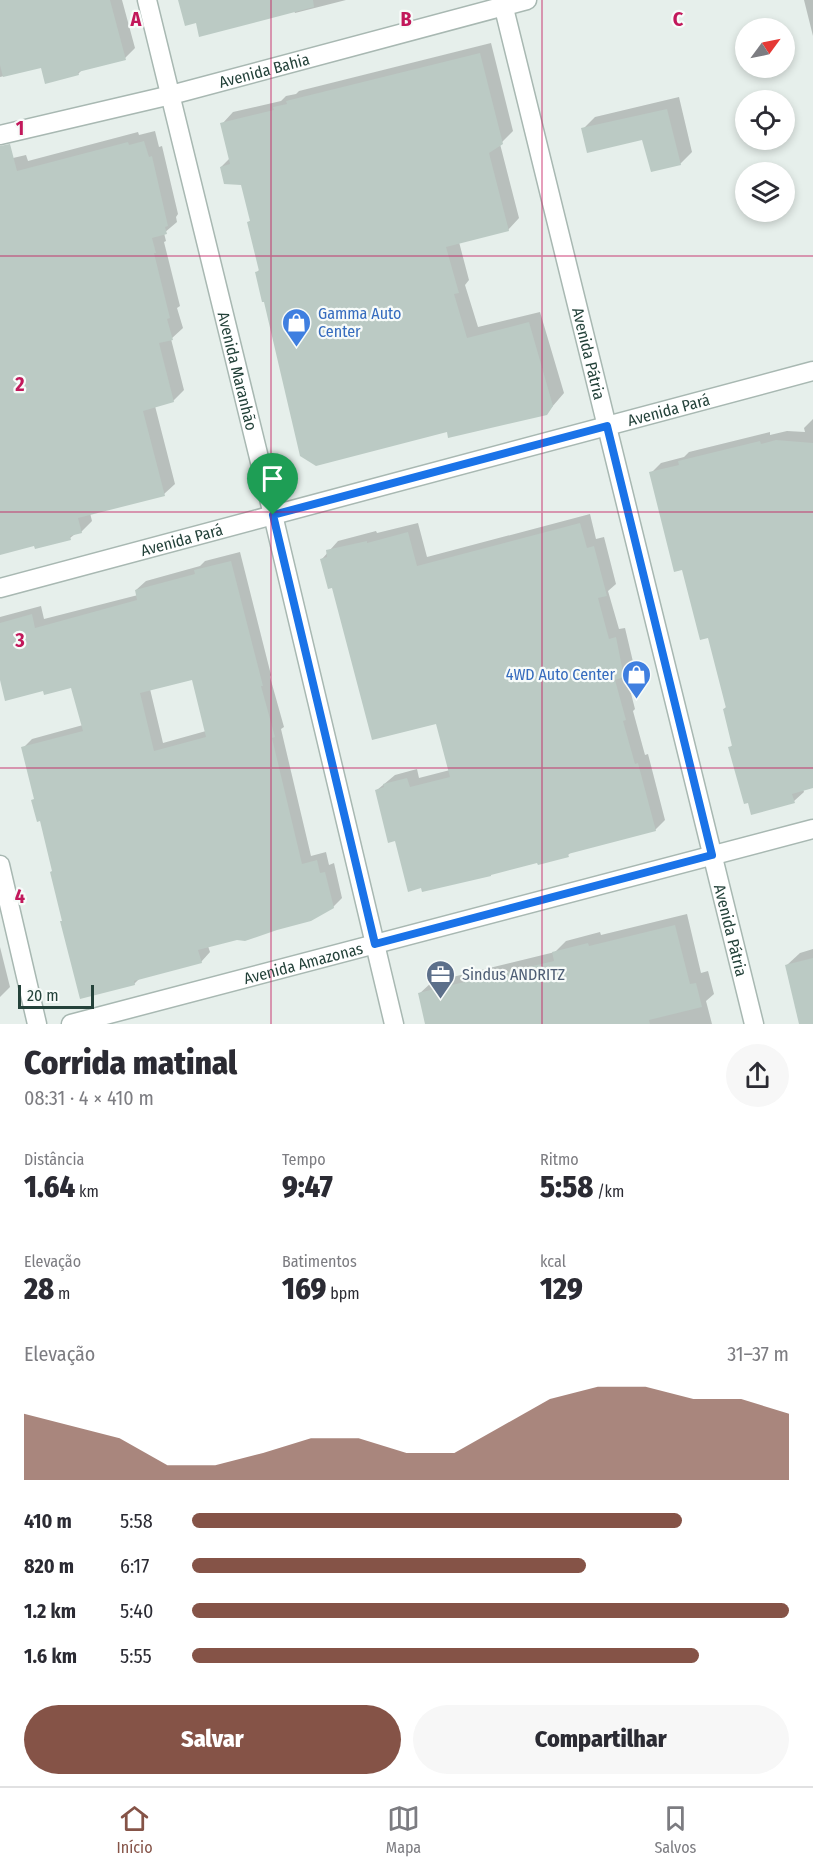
<!DOCTYPE html>
<html lang="pt">
<head>
<meta charset="utf-8">
<style>
	:root { --surface:#fff; --page:#f7f7f7; --text:#2b2b33; --muted:#7c7c81; --line:#e1e1e2; --accent:#855347 }
	body { margin:0; font-family:"Fira Sans Condensed",sans-serif; background:var(--page); color:var(--text); height:100vh; display:flex; flex-direction:column; font-size:22px; white-space:nowrap }
	* { box-sizing:border-box; margin:0 }
	p { font-size:20px; color:var(--muted) }
	.icon { flex:none; width:33px; height:33px; fill:none; stroke:currentColor; stroke-width:2; stroke-linecap:round; stroke-linejoin:round }
	.map { position:relative; height:1024px; overflow:hidden }
	.details { display:flex; flex-direction:column; background:var(--surface); flex:1 }
	.details>* { flex:none }
	.needle { width:39px; rotate:57deg }
	.buttons { position:absolute; left:735px; top:18px; display:grid; gap:12px }
	.buttons a { display:grid; place-items:center; width:60px; height:60px; border-radius:50%; background:var(--surface); box-shadow:0 3px 9px #0003; font-size:30px }
	.scale { position:absolute; left:18px; bottom:15px; width:76px; box-sizing:border-box; padding-left:6px; border:3px solid #24423a; border-top:0; font-size:16px; line-height:21px; white-space:nowrap; color:#24423a; -webkit-text-stroke:4px #f7fbf9; paint-order:stroke }
	.pin { position:absolute; display:grid; place-items:center; width:51px; height:51px; color:#fff; margin:-62px -26px; border-radius:50% 50% 50% 0; rotate:-45deg; box-shadow:0 0 6px #0007 }
	.pin .icon { rotate:45deg }
	.round { display:grid; place-items:center; flex:none; width:63px; height:63px; border-radius:32px; background:var(--page) }
	.headline { display:flex; align-items:center; justify-content:space-between; height:102px; padding:0 24px }
	h1 { font-size:33px; font-weight:800; line-height:45px }
	.figures { display:grid; grid-template-columns:repeat(3,1fr); gap:9px; height:102px; padding:6px 24px }
	.figures div { display:grid; align-content:center }
	.figures b { font-size:30px; font-weight:800 }
	.figures small { font-size:16px; font-weight:400 }
	.figures p { font-size:16px }
	.chart { height:168px; padding:12px 24px }
	.chart p { display:flex; justify-content:space-between }
	.chart svg { width:100%; height:108px; margin-top:6px; fill:var(--accent); opacity:.7 }
	.primary-button { display:flex; gap:12px; margin-top:auto; padding:12px 24px }
	.primary-button a { flex:1; height:69px; border-radius:36px; background:var(--accent); color:#fff; font-size:24px; font-weight:800; line-height:69px; text-align:center }
	.primary-button a+a { background:var(--page); color:var(--text) }
	ul { padding:0 24px; list-style:none; font-size:20px }
	li { display:grid; grid-template-columns:96px 72px 1fr; align-items:center; height:45px }
	li i { height:15px; border-radius:8px; background:var(--accent) }
	.tabs { display:flex; justify-content:space-around; align-items:center; height:84px; border-top:2px solid var(--line); background:var(--surface); font-size:16px; color:var(--muted) }
	.tabs a { display:grid; justify-items:center; gap:3px }
	.tabs .current { color:var(--accent) }
	.map>svg:first-child { display:block }
	.shadow { fill:#0003; fill-rule:evenodd }
	.building { fill:#bbcac4; fill-rule:evenodd }
	.lines { fill:none; stroke-linecap:round; stroke-linejoin:round }
	.minor-casing { stroke:#a8b8b2; stroke-width:21 }
	.tertiary-casing { stroke:#a8b8b2; stroke-width:21 }
	.minor { stroke:#fff; stroke-width:18 }
	.tertiary { stroke:#fff; stroke-width:18 }
	.route-casing { stroke:#fff; stroke-width:12 }
	.route { stroke:#1a73e8; stroke-width:8 }
	.grid { fill:none; stroke:#c2185b; stroke-width:1.5; stroke-opacity:0.55 }
	.labels { text-anchor:middle; stroke-width:4.5; stroke-linejoin:round; paint-order:stroke }
	.street-label { font-size:16px; fill:#24423a; stroke:#f7fbf9 }
	.shop-label { font-size:16px; fill:#366cbe; stroke:#f7fbf9; text-anchor:start }
	.service-label { font-size:16px; fill:#4e5e75; stroke:#f7fbf9; text-anchor:start }
	.grid-label { font-size:20px; text-anchor:middle; font-weight:bold; fill:#c2185b; stroke:#f7fbf9; stroke-width:4.5; stroke-linejoin:round; paint-order:stroke }
</style>
</head>
<body>
<div class="map">
<svg width="813" height="1024" viewBox="0 0 813 1024">
	<rect width="100%" height="100%" fill="#e6efeb"/>
	<g class="shadow">
		<polygon points="0,0 122,0 135,48 125,58 82,70 78,74 42,66 0,77"/>
		<polygon points="180,0 346,0 295,13 294,11 197,21"/>
		<polygon points="804,0 813,0 813,36"/>
		<polygon points="491,43 513,131 500,144 519,218 508,230 459,242 469,280 465,285 478,327 540,312 564,393 546,414 448,430 257,272 260,269 249,222 251,220 242,183 221,167 230,158 222,124 233,112 281,101 286,96 296,94 299,91"/>
		<polygon points="679,97 692,152 680,164 644,138 583,129 595,117"/>
		<polygon points="155,131 159,147 162,146 178,214 176,217 177,222 164,233 166,241 164,242 180,306 177,308 183,328 171,339 184,390 173,401 155,406 175,484 164,494 90,513 92,521 81,532 75,534 70,538 35,544 0,553 0,161 26,155 28,161 138,132 139,135"/>
		<polygon points="813,419 813,787 803,789 804,792 794,801 730,748 733,744 724,709 727,706 709,636 683,568 651,473 661,463 684,457 689,452 770,432 770,435 787,431 805,432 804,428"/>
		<polygon points="590,514 596,539 604,537 616,584 608,591 619,629 625,628 634,666 626,674 635,709 633,711 645,755 648,754 665,820 655,830 572,851 568,855 538,861 396,839 377,790 395,775 417,769 419,778 450,770 437,722 322,559 338,541 376,531 377,533 418,523 427,557"/>
		<path d="M240,552L271,675L270,677L284,727L281,729L311,856L326,852L329,865L334,863L342,898L333,907L237,939L208,946L210,952L201,962L140,978L134,984L63,920L53,870L23,748L32,739L83,725L72,687L44,689L0,673V617L41,606L44,619L138,595L136,590L146,581L200,566L205,561ZM193,678L206,731L163,743L150,689Z"/>
		<polygon points="687,914 701,973 708,971 714,994 706,1001 712,1024 427,1024 419,994 432,982 555,952 566,941 600,932 601,935"/>
		<polygon points="0,947 10,987 0,997"/>
		<polygon points="813,949 813,1024 802,1024 787,965 800,953"/>
	</g>
	<g class="building">
		<polygon points="0,0 110,0 126,60 78,72 79,75 45,84 41,68 3,77 0,65"/>
		<polygon points="178,0 313,0 314,7 199,37 196,23 185,26"/>
		<polygon points="480,53 503,144 489,153 509,231 446,247 459,293 454,294 467,338 529,322 553,406 547,415 448,438 447,432 316,466 300,456 264,302 262,302 255,272 259,271 247,222 250,221 241,185 224,184 220,167 230,164 220,123 274,110 273,107 287,104 286,101"/>
		<polygon points="667,109 681,165 651,172 642,140 587,153 581,128"/>
		<polygon points="144,141 149,157 152,156 168,226 165,227 167,234 152,238 156,253 154,253 170,318 167,319 173,340 159,343 174,402 143,411 165,496 78,518 82,533 70,536 71,540 35,549 34,546 0,555 0,146 10,144 17,171 128,142 129,145"/>
		<polygon points="776,440 813,443 813,788 792,794 795,803 751,815 748,803 744,804 728,747 732,746 723,709 726,708 708,638 700,640 682,570 674,572 649,472 679,465 678,461 760,441 761,444"/>
		<polygon points="580,523 587,548 594,546 607,596 598,598 609,639 616,637 624,677 615,680 626,720 623,721 635,764 638,763 656,831 568,854 569,857 538,865 537,863 491,875 491,876 422,892 421,888 408,892 395,841 388,843 375,790 384,787 383,784 407,778 410,787 450,777 436,724 372,740 332,588 328,589 320,559 327,557 326,550 367,541 367,543 408,532 417,566"/>
		<path d="M231,561L263,686H261L275,737L272,738L302,864L317,860L320,873L325,872L334,908L311,921L277,930L245,941L237,940L198,950L202,963L134,981L135,985L80,999L60,921H62L50,872L52,871L40,821L37,822L31,800L34,799L21,747L83,731L71,688L44,695L43,691L5,701L0,680V623L32,614L35,628L137,600L135,590L195,574L194,570ZM192,680L206,737L154,751L140,693Z"/>
		<polygon points="675,925 690,984 696,983 702,1007 649,1020 650,1024 425,1024 418,993 554,961 552,952 588,943 589,946"/>
		<polygon points="813,958 813,1024 799,1024 785,965"/>
	</g>
	<g class="lines">
		<defs>
			<g id="minor">
				<path id="s1" d="M147,0L273,515L394,1024"/>
				<path id="s2" d="M502,0L754,1024"/>
				<path id="s3" d="M0,135L171,95L527,0"/>
				<polyline points="0,865 37,1024"/>
				<path id="s4" d="M71,1024L813,829"/>
			</g>
			<g id="tertiary">
				<path id="s5" d="M0,588L813,371"/>
			</g>
		</defs>
		<use href="#minor" class="minor-casing"/>
		<use href="#tertiary" class="tertiary-casing"/>
		<use href="#minor" class="minor"/>
		<use href="#tertiary" class="tertiary"/>
	</g>
	<g class="lines">
		<defs>
			<polygon id="route" points="607,426 712,855 375,944 273,515"/>
		</defs>
		<use href="#route" class="route-casing"/>
		<use href="#route" class="route"/>
	</g>
	<path class="grid" d="M271,0V1024M542,0V1024M0,256H813M0,512H813M0,768H813"/>
	<defs>
		<symbol id="shop-pin" viewBox="-11 -11 22 30"><path d="M0 17L-7.5 6A9.5 9.5 0 1 1 7.5 6Z" fill="#3f7fe0" stroke="#f7fbf9"/><path d="M-5-2.5h2.3a2.7 3.5 0 0 1 5.4 0H5L5.5 6h-11ZM-1.5-2.5h3a1.5 2.3 0 0 0-3 0Z" fill="#fff"/></symbol>
		<symbol id="office-pin" viewBox="-11 -11 22 30"><path d="M0 17L-7.5 6A9.5 9.5 0 1 1 7.5 6Z" fill="#5c6f8a" stroke="#f7fbf9"/><path d="M-6-3h4V-5.5h4V-3h4V5H-6ZM-1-4.5V-3h2v-1.5ZM-6 0V1H6V0Z" fill="#fff"/></symbol>
	</defs>
	<g fill-rule="evenodd">
		<use href="#shop-pin" x="280" y="306" width="33" height="45"/>
		<use href="#shop-pin" x="620" y="658" width="33" height="45"/>
		<use href="#office-pin" x="424" y="958" width="33" height="45"/>
	</g>
	<g class="labels">
		<g class="street-label">
			<text dy="6" stroke="none"><textPath href="#s3" startOffset="272">Avenida Bahia</textPath></text>
			<text dy="6" stroke="none"><textPath href="#s2" startOffset="364">Avenida Pátria</textPath></text>
			<text dy="6" stroke="none"><textPath href="#s1" startOffset="382">Avenida Maranhão</textPath></text>
			<text dy="6" stroke="none"><textPath href="#s5" startOffset="692">Avenida Pará</textPath></text>
			<text dy="6" stroke="none"><textPath href="#s5" startOffset="188">Avenida Pará</textPath></text>
			<text dy="6" stroke="none"><textPath href="#s2" startOffset="958">Avenida Pátria</textPath></text>
			<text dy="6" stroke="none"><textPath href="#s4" startOffset="240">Avenida Amazonas</textPath></text>
		</g>
		<g class="shop-label">
			<text x="318" y="319">Gamma Auto<tspan x="318" dy="18">Center</tspan></text>
			<text x="615" y="680" text-anchor="end">4WD Auto Center</text>
		</g>
		<g class="service-label">
			<text x="462" y="980">Sindus ANDRITZ</text>
		</g>
	</g>
	<g class="grid-label">
		<text x="136" y="26">A</text>
		<text x="406" y="26">B</text>
		<text x="678" y="26">C</text>
		<text x="20" y="135">1</text>
		<text x="20" y="391">2</text>
		<text x="20" y="647">3</text>
		<text x="20" y="903">4</text>
	</g>
</svg>
<div class="buttons">
<a><svg class="needle" viewBox="-14 -14 28 28"><path d="M0-13l5 13h-10z" fill="#e53935"/><path d="M0 13l5-13h-10z" fill="#7c7c81"/></svg></a>
<a><svg class="icon" aria-label="locate" viewBox="0 0 24 24"><circle cx="12" cy="12" r="6"/><path d="M12 2v4M12 18v4M2 12h4M18 12h4"/></svg></a>
<a><svg class="icon" aria-label="layers" viewBox="0 0 24 24"><path d="M12 4l9 5-9 5-9-5zM3 14l9 5 9-5"/></svg></a>
</div>
<div class="scale">20 m</div>
<div class="pin" style="left:273px;top:515px;background:#1e9e55"><svg class="icon" aria-label="arrive" viewBox="0 0 24 24"><path d="M6 21V4h12l-3 4 3 4H6"/></svg></div>
</div>
<section class="details">
<div class="headline"><div><h1>Corrida matinal</h1><p>08:31 · 4 × 410 m</p></div><a class="round"><svg class="icon" aria-label="share" viewBox="0 0 24 24"><path d="M12 15V3M7 8l5-5 5 5M5 13v7h14v-7"/></svg></a></div>
<div class="figures">
<div><p>Distância</p><b>1.64<small> km</small></b></div>
<div><p>Tempo</p><b>9:47</b></div>
<div><p>Ritmo</p><b>5:58<small> /km</small></b></div>
</div>
<div class="figures">
<div><p>Elevação</p><b>28<small> m</small></b></div>
<div><p>Batimentos</p><b>169<small> bpm</small></b></div>
<div><p>kcal</p><b>129</b></div>
</div>
<div class="chart"><p><span>Elevação</span>31–37 m</p>
<svg viewBox="0 0 160 44" preserveAspectRatio="none"><path d="M0 44V17L10 22L20 27L30 38L40 38L50 33L60 27L70 27L80 33L90 33L100 22L110 11L120 6L130 6L140 11L150 11L160 17V44z"/></svg>
</div>
<ul>
<li><b>410 m</b>5:58<i style="width:82%"></i></li>
<li><b>820 m</b>6:17<i style="width:66%"></i></li>
<li><b>1.2 km</b>5:40<i style="width:100%"></i></li>
<li><b>1.6 km</b>5:55<i style="width:85%"></i></li>
</ul>
<div class="primary-button"><a>Salvar</a><a>Compartilhar</a></div>
</section>
<nav class="tabs">
<a class="current"><svg class="icon" aria-label="home" viewBox="0 0 24 24"><path d="M3 11l9-7 9 7M6 9v11h12V9"/></svg>Início</a>
<a><svg class="icon" aria-label="map" viewBox="0 0 24 24"><path d="M3 6l6-2 6 2 6-2v14l-6 2-6-2-6 2zM9 4v14M15 6v14"/></svg>Mapa</a>
<a><svg class="icon" aria-label="saved" viewBox="0 0 24 24"><path d="M7 4h10v16l-5-4-5 4z"/></svg>Salvos</a>
</nav>
</body>
</html>
